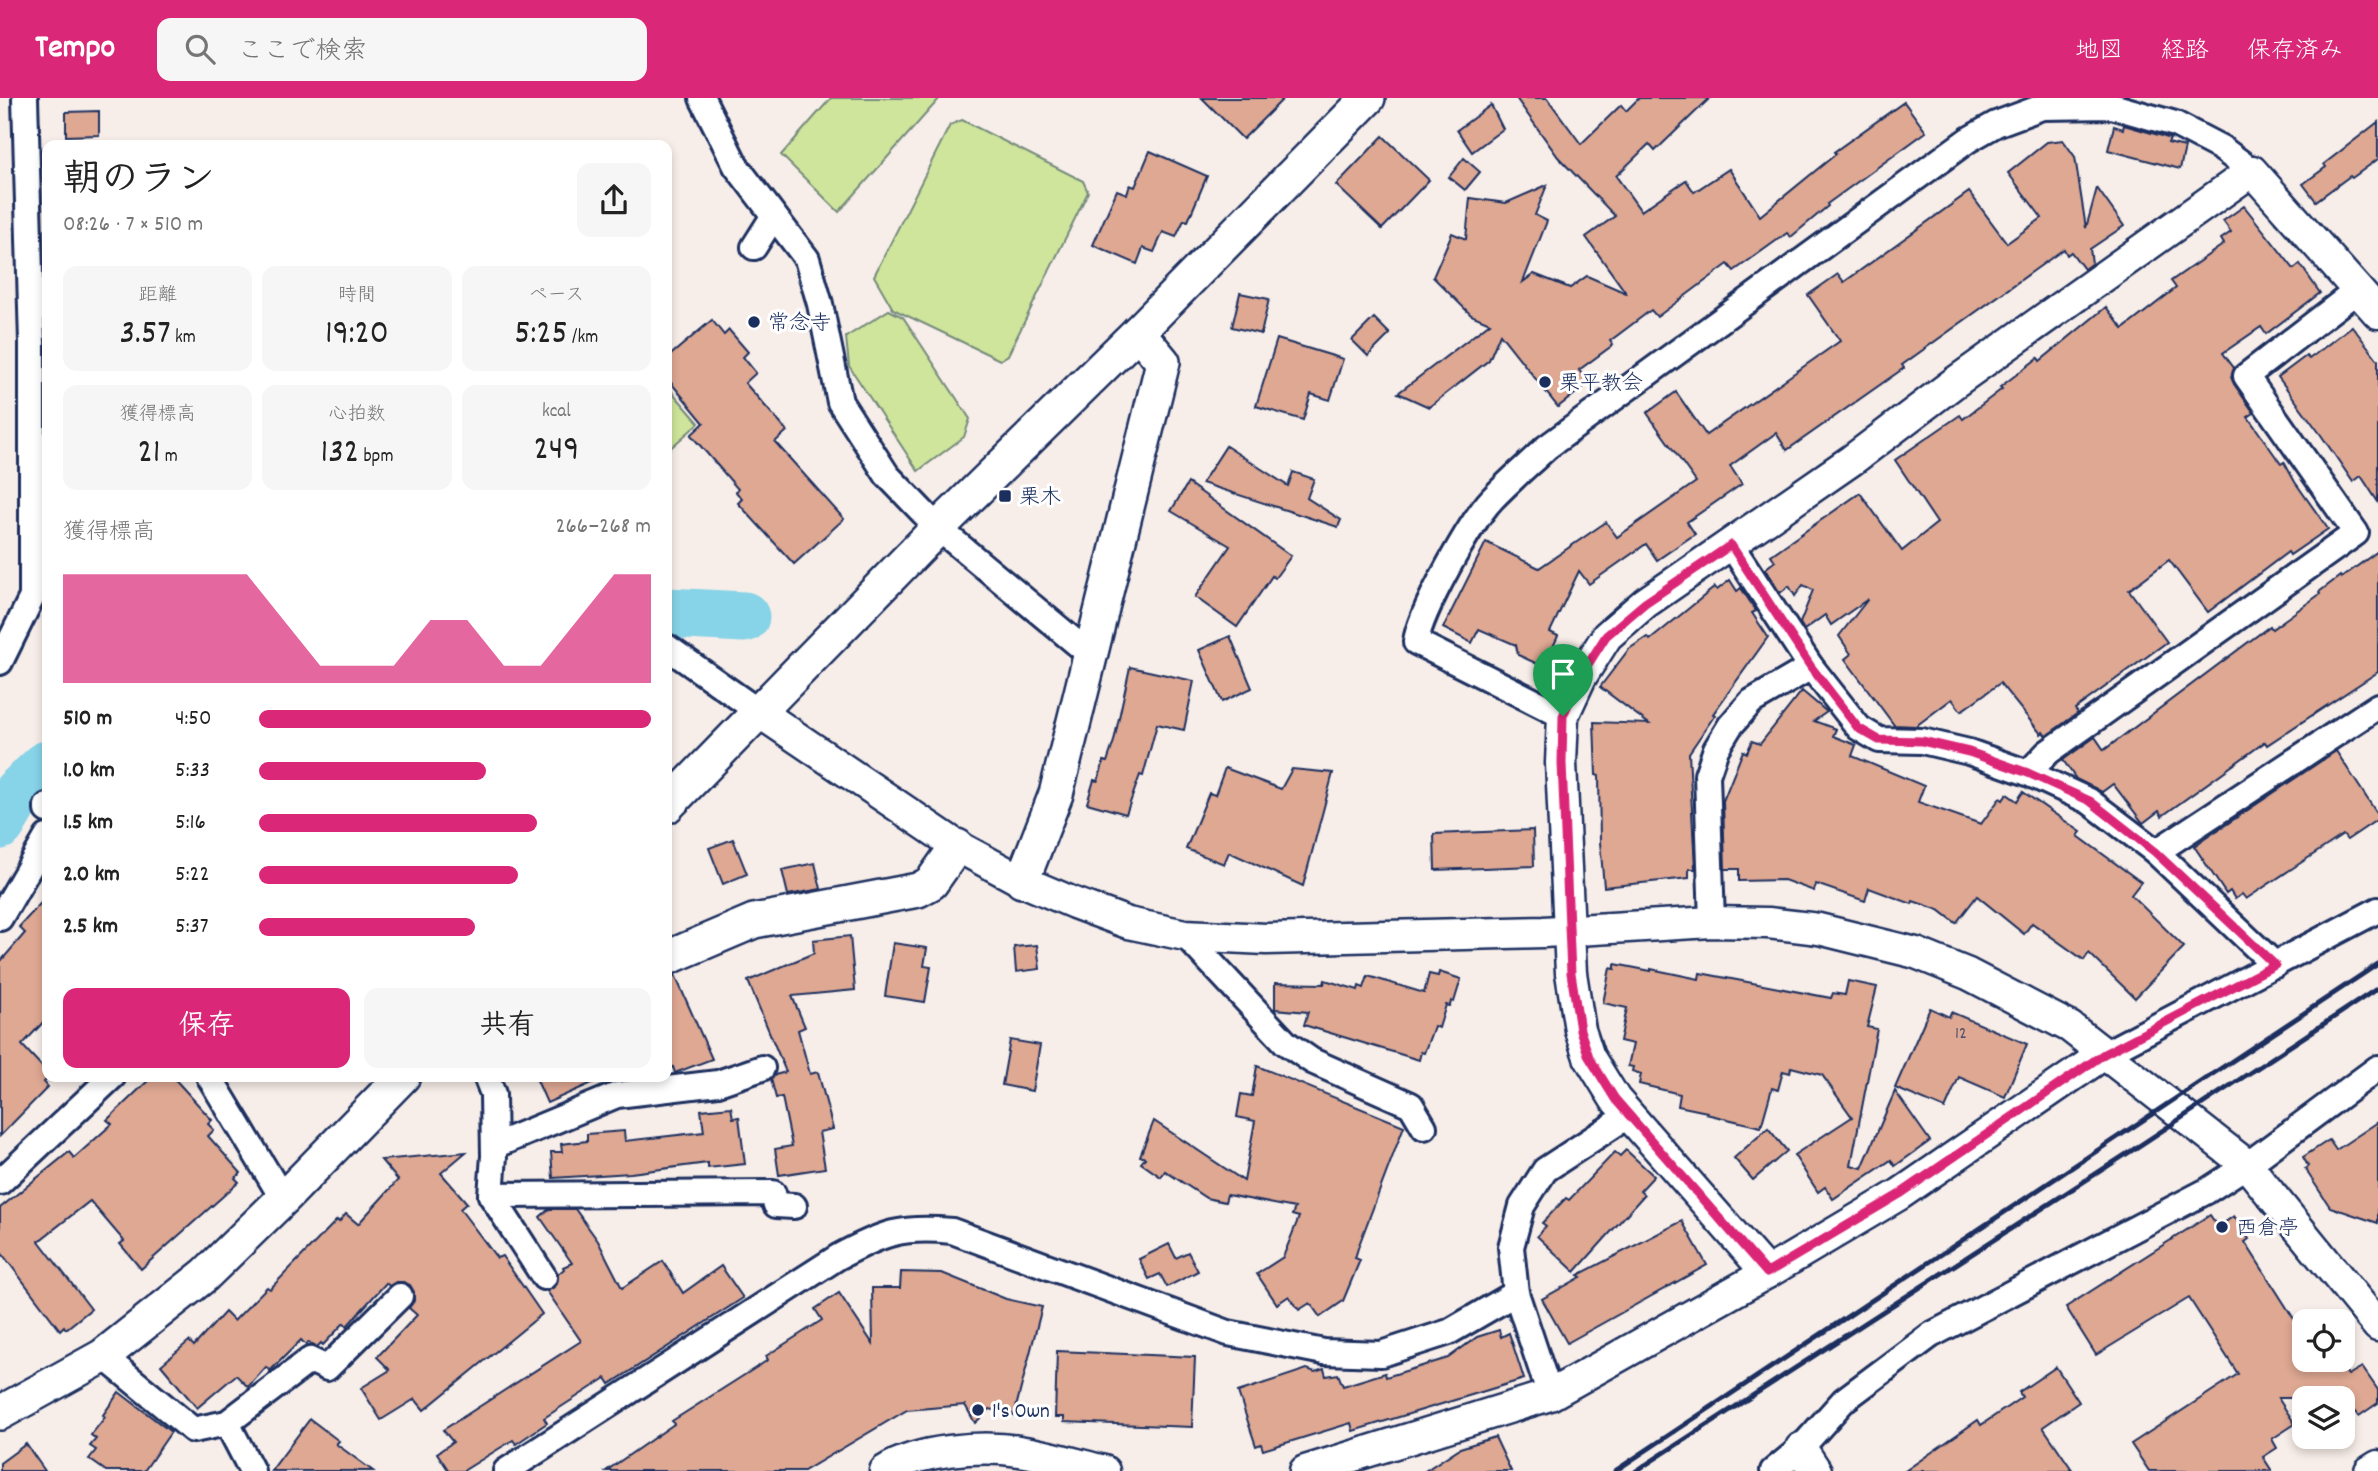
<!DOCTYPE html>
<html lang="ja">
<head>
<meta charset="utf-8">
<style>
	:root { --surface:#fff; --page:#f6f6f6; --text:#222; --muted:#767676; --accent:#db2777 }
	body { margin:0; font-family:Dekko,"Klee One",sans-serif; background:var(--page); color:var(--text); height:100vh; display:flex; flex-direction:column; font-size:26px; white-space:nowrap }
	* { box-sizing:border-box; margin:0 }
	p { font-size:23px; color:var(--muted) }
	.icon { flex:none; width:38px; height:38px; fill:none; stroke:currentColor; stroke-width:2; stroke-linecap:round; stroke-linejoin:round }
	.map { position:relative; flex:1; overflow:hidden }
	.drawer { position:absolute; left:42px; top:42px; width:630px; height:942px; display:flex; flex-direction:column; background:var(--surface); border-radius:14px; box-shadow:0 4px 10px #0003 }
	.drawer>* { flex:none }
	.buttons { position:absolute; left:2292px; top:1211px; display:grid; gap:14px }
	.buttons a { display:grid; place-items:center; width:63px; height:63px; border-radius:14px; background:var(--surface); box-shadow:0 4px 10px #0003; font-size:35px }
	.pin { position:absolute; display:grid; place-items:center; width:60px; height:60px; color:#fff; margin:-72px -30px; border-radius:50% 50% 50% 0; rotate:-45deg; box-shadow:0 0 7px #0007 }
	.pin .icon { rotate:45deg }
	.round { display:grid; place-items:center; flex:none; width:74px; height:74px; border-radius:14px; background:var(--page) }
	.headline { display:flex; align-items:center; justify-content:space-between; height:119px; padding:0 21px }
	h1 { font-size:38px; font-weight:600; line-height:52px }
	.figures { display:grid; grid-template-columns:repeat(3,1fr); gap:10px; height:119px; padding:7px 21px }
	.figures div { display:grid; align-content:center; border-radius:14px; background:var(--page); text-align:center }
	.figures b { font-size:35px; font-weight:600 }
	.figures small { font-size:19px; font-weight:400 }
	.figures p { font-size:19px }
	.chart { height:196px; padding:14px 21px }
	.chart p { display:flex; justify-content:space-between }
	.chart svg { width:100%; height:126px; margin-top:7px; fill:var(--accent); opacity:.7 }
	.primary-button { display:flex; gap:14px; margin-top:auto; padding:14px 21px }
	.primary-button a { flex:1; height:80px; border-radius:14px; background:var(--accent); color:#fff; font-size:28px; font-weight:600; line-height:80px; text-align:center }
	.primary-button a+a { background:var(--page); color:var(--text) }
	ul { padding:0 21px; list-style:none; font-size:23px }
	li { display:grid; grid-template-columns:112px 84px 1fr; align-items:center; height:52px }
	li i { height:18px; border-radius:9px; background:var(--accent) }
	header { display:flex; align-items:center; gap:42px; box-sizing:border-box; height:98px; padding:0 35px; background:var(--accent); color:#fff }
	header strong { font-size:33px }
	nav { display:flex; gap:38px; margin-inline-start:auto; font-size:24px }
	.search { width:490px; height:63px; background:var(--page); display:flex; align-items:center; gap:18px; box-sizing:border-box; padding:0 24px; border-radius:14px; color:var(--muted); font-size:26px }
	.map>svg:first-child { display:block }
	.green { fill:#cfe59b; stroke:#758a7c; stroke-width:2 }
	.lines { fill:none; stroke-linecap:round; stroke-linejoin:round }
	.river { stroke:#87d3e8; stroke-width:51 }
	.building { fill:#dea893; stroke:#1b2f5e; stroke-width:2 }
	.minor-casing { stroke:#1b2f5e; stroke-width:30 }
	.tertiary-casing { stroke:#1b2f5e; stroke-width:35 }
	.secondary-casing { stroke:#1b2f5e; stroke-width:38 }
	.minor { stroke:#fff; stroke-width:24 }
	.tertiary { stroke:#fff; stroke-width:30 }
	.secondary { stroke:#fff; stroke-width:33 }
	.rail { stroke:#1b2f5e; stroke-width:5 }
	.route-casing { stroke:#fff; stroke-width:14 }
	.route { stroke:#db2777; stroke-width:9 }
	.poi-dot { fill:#1b2f5e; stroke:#fff; stroke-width:2.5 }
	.labels { text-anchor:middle; stroke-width:6; stroke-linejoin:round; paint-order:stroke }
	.number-label { font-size:18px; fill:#4c4d6b }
	.poi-label { font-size:21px; fill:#1b2f5e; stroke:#fff; text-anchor:start }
</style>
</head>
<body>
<header>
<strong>Tempo</strong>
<div class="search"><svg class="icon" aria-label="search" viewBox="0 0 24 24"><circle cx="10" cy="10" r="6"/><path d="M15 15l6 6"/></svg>ここで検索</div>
<nav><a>地図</a><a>経路</a><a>保存済み</a></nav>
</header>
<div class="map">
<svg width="2378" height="1373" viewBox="0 0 2378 1373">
	<rect width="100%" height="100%" fill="#f8eee9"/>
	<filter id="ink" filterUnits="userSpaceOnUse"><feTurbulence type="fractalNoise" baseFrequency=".0143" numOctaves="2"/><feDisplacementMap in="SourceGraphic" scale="14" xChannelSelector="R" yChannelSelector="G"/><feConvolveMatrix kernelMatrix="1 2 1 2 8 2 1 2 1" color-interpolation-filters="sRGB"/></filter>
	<g filter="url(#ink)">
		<g class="green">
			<polygon points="831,0 940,0 839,114 781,57"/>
			<polygon points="962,22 1083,83 1088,94 1008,257 1000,262 893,211 874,178 950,27"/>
			<polygon points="889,212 903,219 970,321 964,339 918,373 849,268 846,239"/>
			<polygon points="667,288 699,325 667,353"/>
		</g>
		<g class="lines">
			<g class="river">
				<polyline points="667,515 744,519"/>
				<polyline points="0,726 18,695 47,668"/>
			</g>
		</g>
		<g class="building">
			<polygon points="1202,0 1284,0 1243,41"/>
			<polygon points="1516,0 1547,0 1581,46 1621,7 1626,13 1639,0 1710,0 1655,53 1649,46 1616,78 1641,113 1686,82 1694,94 1729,71 1760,118 1836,56 1834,54 1904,4 1926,34 1827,106 1828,108 1791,139 1787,135 1734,173 1728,166 1657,219 1651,212 1610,243 1613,247 1579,272 1589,285 1558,309 1500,236 1489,262 1429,309 1398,295 1490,225 1471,217 1433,179 1452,135 1466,141 1470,100 1506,105 1547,87 1535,117 1547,123 1523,184 1534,176 1570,190 1587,178 1626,195 1586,139 1615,118 1558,59"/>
			<polygon points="1491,7 1503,31 1472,54 1457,32"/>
			<polygon points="99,13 99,37 66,38 66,14"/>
			<polygon points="2378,24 2378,61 2352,80 2350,78 2316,103 2303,86 2326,69 2324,66"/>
			<polygon points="2124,27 2162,38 2170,41 2168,45 2185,49 2180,71 2108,52 2114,28 2123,31"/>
			<polygon points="1383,38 1429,82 1382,131 1336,87"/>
			<polygon points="2063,42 2075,59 2086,130 2097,90 2124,128 2090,151 2092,165 2084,171 2071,154 2067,157 2064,151 1902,267 1904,270 1787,352 1776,335 1730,368 1742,386 1687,424 1695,436 1657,462 1646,446 1589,486 1579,473 1550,534 1558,538 1544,569 1518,557 1516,547 1479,531 1472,545 1443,530 1486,444 1539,470 1606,424 1617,439 1696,384 1647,315 1676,294 1706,337 1840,243 1808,197 1838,176 1844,184 1969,94 2007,145 2042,120 2008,75 2047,44"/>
			<polygon points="1150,53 1207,78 1188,123 1184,122 1176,139 1163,134 1154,154 1143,150 1137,166 1093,147 1117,92 1127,96 1130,87 1135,89"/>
			<polygon points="1464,60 1480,74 1465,92 1449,79"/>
			<polygon points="2244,108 2294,171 2300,166 2320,195 2266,236 2261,229 2223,255 2234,270 2231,279 2234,286 2254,315 2248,319 2281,366 2284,364 2295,384 2328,431 2290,457 2288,454 2208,514 2169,462 2129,492 2167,544 2075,611 2078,615 2046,638 2043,634 2041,636 2000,585 1961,613 1952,601 1916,628 1894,627 1845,561 1851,556 1839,538 1868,501 1831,527 1825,517 1804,532 1800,525 1813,492 1803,487 1795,498 1789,488 1780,495 1765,471 1775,463 1771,457 1860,395 1902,453 1937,425 1895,362 1960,317 1963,321 2002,291 2000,289 2038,260 2040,263 2106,209 2123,231 2176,190 2171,183 2224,146 2221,141 2231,134 2223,123"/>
			<polygon points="1240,195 1269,201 1261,236 1232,229"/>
			<polygon points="1374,220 1390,236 1368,258 1352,242"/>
			<polygon points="712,222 724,237 729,232 748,254 743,259 756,275 745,285 787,333 775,344 844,421 794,466 738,405 742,401 736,394 738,391 691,337 704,325 667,280 667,260"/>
			<polygon points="2352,228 2378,262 2378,404 2361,378 2353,384 2321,337 2278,279 2306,258 2309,261"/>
			<polygon points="1277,241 1343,261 1330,302 1311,296 1303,322 1256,308"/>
			<polygon points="1226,348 1288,388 1293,374 1314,381 1307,400 1341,422 1338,429 1202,385"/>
			<polygon points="1188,385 1291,458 1275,480 1272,478 1237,529 1195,499 1230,448 1171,413"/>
			<polygon points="2378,453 2378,574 2267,647 2265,644 2162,718 2159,713 2143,725 2113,686 2102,694 2076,681 2063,662 2095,639 2104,652 2270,528 2272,531 2320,496 2319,494 2340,478 2341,480"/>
			<polygon points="1730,482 1737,493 1741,490 1756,513 1752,515 1768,539 1713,616 1715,617 1689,655 1695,771 1689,771 1689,780 1604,789 1600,744 1599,678 1596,677 1594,624 1649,626 1600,589 1629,551 1647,539 1650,542 1715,489 1717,492"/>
			<polygon points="1230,538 1252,590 1222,604 1199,552"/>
			<polygon points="1130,569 1194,583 1184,632 1157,626 1143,678 1140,677 1126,716 1087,705 1094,682 1098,683 1104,663 1107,664 1114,643"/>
			<polygon points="1802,593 1827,614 1814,623 1836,631 1833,638 1856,647 1852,658 1924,688 1918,704 1981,726 2000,700 2003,702 2007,696 2017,703 2023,694 2081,734 2078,738 2141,784 2131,797 2184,849 2135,900 2089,855 2084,862 2032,825 2024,836 1977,798 1956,825 1939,812 1913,803 1912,806 1869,790 1865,803 1816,786 1814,793 1784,782 1739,783 1739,771 1725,771 1723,703 1743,653 1747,655 1752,643 1760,646"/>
			<polygon points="2336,653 2378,717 2378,721 2347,742 2343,737 2246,801 2242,796 2235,801 2230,793 2226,796 2194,748"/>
			<polygon points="1225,670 1281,691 1292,671 1333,675 1303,788 1229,754 1224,766 1186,751 1209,695 1215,697"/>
			<polygon points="1533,732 1534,768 1435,772 1434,736"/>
			<polygon points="733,741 747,776 723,786 709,750"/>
			<polygon points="815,765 821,791 788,797 782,772"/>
			<polygon points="47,798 47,920 22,947 47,974 47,978 50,978 44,984 48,989 0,1038 0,864 25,835 19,829"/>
			<polygon points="850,838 855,892 792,898 805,929 798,932 810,976 818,974 833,1031 819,1034 825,1070 779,1077 775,1051 792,1048 782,999 776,1000 771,981 775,977 786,974 748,883 814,855 813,842"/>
			<polygon points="893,845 927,850 924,868 931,869 925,904 885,898"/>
			<polygon points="1037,847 1040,871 1016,874 1014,849"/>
			<polygon points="1615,866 1651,873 1651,871 1699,881 1700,875 1831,900 1833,895 1845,897 1848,883 1877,889 1867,929 1877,931 1851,1067 1862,1070 1895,993 1930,1043 1895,1068 1891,1062 1833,1101 1825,1089 1818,1094 1794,1057 1852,1019 1822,977 1791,969 1790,975 1783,973 1778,992 1772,990 1761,1029 1706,1016 1707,1014 1678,1008 1680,996 1639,986 1641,976 1632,973 1633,969 1628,968 1633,946 1620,943 1627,910 1603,905 1610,870 1615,871"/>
			<polygon points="1439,874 1461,881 1454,904 1451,903 1450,908 1446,907 1439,930 1434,928 1424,955 1421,954 1419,962 1304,927 1308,914 1275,911 1275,885 1324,886 1325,882 1358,892 1359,888 1364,890 1368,878 1424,895 1429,876 1438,878"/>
			<polygon points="675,877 712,961 675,975 673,969 667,972 667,879"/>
			<polygon points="1930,910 1949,919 1951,914 2027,946 2005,999 1959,979 1945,1011 1895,990"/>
			<polygon points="1010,942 1040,947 1032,993 1002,987"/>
			<polygon points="1257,968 1404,1028 1359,1147 1355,1160 1360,1162 1343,1203 1320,1219 1310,1205 1299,1212 1289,1198 1277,1206 1257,1176 1283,1159 1299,1119 1292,1117 1295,1110 1227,1097 1225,1104 1206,1100 1165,1073 1161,1079 1141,1065 1145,1060 1140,1058 1154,1023 1244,1083 1255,1023 1237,1019 1241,996 1252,998"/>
			<polygon points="153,978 172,978 212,1022 208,1026 214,1032 208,1038 241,1075 235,1080 239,1084 141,1171 120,1146 124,1143 90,1103 39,1143 91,1211 66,1231 64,1228 60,1232 0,1153 0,1110 69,1054 74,1060 112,1026 107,1022"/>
			<polygon points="535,978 608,978 547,1005"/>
			<polygon points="731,1009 733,1020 739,1019 745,1066 708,1070 708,1065 631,1075 553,1080 551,1054 562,1054 561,1046 587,1043 587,1036 624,1033 625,1043 704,1034 701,1012"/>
			<polygon points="2378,1024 2378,1125 2330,1109 2305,1071 2308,1068 2303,1059 2329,1042 2336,1052"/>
			<polygon points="1768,1030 1787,1053 1753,1082 1734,1060"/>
			<polygon points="1626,1052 1654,1078 1640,1093 1644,1097 1575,1174 1537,1138 1546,1128 1542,1125 1566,1100 1569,1102 1615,1054 1620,1058"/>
			<polygon points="466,1054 441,1075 467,1105 460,1111 497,1160 502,1158 542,1216 424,1312 415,1301 381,1322 361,1290 390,1272 377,1259 417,1217 409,1210 414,1203 414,1194 410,1187 403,1184 396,1184 389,1188 386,1185 347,1228 344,1225 323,1247 321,1245 317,1249 314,1248 309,1244 306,1247 301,1242 270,1273 266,1269 248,1289 236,1277 197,1310 161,1267 189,1243 194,1248 225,1214 234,1223 267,1189 270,1191 337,1122 339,1124 346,1116 358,1126 398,1082 381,1062"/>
			<polygon points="549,1111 575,1111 598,1143 622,1190 663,1163 683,1195 721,1168 743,1200 610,1286 606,1280 544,1320 547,1325 516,1346 513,1342 463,1373 449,1373 437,1355 453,1344 443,1332 581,1243 547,1193 557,1186 558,1176 564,1171 563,1169 572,1165 540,1119"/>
			<polygon points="2210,1117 2218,1129 2234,1118 2249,1141 2245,1144 2296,1224 2308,1216 2313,1223 2305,1223 2305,1262 2338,1262 2348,1277 2362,1269 2378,1292 2378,1305 2359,1318 2356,1314 2343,1323 2343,1294 2334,1300 2278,1300 2295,1326 2272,1341 2277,1350 2263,1359 2272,1373 2149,1373 2131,1346 2238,1276 2189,1200 2096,1257 2066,1209"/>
			<polygon points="1682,1123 1707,1167 1567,1245 1542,1201 1581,1179 1578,1177"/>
			<polygon points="1169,1146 1176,1160 1188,1154 1198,1173 1167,1189 1160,1176 1149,1181 1139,1161"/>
			<polygon points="901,1174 942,1175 1006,1201 1042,1209 1014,1317 990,1311 975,1325 965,1307 907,1312 804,1373 606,1373 674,1326 672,1323 768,1262 766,1258 822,1222 815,1211 839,1195 873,1246 872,1190 900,1190"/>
			<polygon points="1499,1232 1501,1239 1509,1235 1524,1281 1353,1333 1351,1325 1263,1352 1261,1346 1256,1348 1238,1294 1307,1271 1315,1274 1324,1271 1326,1278 1338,1276 1343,1288 1385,1275 1386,1279 1448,1260 1477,1239"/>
			<polygon points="1057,1253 1195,1259 1192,1329 1064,1324 1064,1319 1055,1319"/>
			<polygon points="2056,1269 2079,1304 2043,1329 2073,1373 1905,1373 1978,1322 1981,1327 2022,1299 2019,1294"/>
			<polygon points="119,1294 171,1334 144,1373 106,1373 89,1361 96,1352 90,1348 96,1341 91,1337 105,1319 103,1317"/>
			<polygon points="310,1321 339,1343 336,1346 373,1373 271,1373"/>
			<polygon points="1495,1339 1511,1373 1425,1373 1460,1350"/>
			<polygon points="26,1346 45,1373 0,1373 0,1365"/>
		</g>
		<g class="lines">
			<defs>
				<g id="minor">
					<polyline points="702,0 736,68 807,161 820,206 840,304 887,377 938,430 1092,558"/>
					<polyline points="754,149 773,119"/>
					<polyline points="1731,447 1811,569 1859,630 1879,642 1922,643 1969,654 2028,675 2089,703 2156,754 2275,867"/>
					<polyline points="667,549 759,614"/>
					<polyline points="0,564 32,499 32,245 25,0"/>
					<path d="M1563,618L1416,544C1419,516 1471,423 1492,401C1509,383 1528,367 1547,349L1968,42L1996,26L2042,9L2112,8L2175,26L2221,50L2252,73"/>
					<polyline points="2028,675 2047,655 2356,435 2246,278 2359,191"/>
					<polyline points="47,708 47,712"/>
					<polyline points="2156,754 2378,608"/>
					<polyline points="0,820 47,739"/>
					<polyline points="1712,824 1707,677 1716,651 1730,628 1751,604 1811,569"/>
					<polyline points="1185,837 1286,945 1312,963 1411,1007 1424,1029"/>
					<polyline points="2104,956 2378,812"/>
					<polyline points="209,978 283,1101"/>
					<polyline points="486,978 493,996 494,1058 491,1097 544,1179"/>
					<polyline points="494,1048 617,997 718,985 762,970"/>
					<polyline points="0,1084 113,978"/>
					<polyline points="491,1097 773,1095 776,1107 794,1108"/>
					<polyline points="103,1258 193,1332 227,1325 310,1262 327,1270 400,1198"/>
					<polyline points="1550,1297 1516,1195 1511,1149 1522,1108 1545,1072 1629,1017"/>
					<polyline points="227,1325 252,1373"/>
					<path d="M506,1373L838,1159C883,1135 901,1128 952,1133L1228,1235L1324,1254L1381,1256L1449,1234L1516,1195"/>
					<polyline points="1773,1373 1801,1350 1844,1302 1931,1237 2207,1093 2247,1067 2378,970"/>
				</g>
				<g id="tertiary">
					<polyline points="759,614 957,748 1022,783 1074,805 1128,825 1185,837 1266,841 1543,834 1712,824 1768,825 1819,831 1916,855 1968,876 2070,929 2247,1067 2378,1228"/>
					<polyline points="1767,1175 1615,1001 1589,959 1580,932 1571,875 1561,665 1563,618 1581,579 1607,538 1645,505 1852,362 1954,285 2252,73 2378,215"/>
					<polyline points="1801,1350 1816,1373"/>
					<path d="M885,1373C917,1352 981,1347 1019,1353C1047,1357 1076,1366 1104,1373"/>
					<polyline points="1305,1373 1550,1297 1767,1175 1900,1096 2104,956"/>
					<polyline points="2370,1373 2378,1368"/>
				</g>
				<g id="secondary">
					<polyline points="667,708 938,430 1138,234 1368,0"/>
					<polyline points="1022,783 1056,696 1163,264 1138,234"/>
					<polyline points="667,860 754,823 918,792 931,785 957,748"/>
					<polyline points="0,1315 103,1258 205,1177 283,1101 403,978"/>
				</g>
			</defs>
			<use href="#minor" class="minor-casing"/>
			<use href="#tertiary" class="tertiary-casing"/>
			<use href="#secondary" class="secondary-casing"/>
			<use href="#minor" class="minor"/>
			<use href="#tertiary" class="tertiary"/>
			<use href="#secondary" class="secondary"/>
			<g class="rail">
				<polyline points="1615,1373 2378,866"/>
				<polyline points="1636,1373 2145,1044 2378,890"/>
			</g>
		</g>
	</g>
	<g class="lines" filter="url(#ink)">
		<defs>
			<polygon id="route" points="1731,447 1811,569 1858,630 1879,642 1922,643 1969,654 2028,675 2090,703 2155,754 2275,867 2104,956 1900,1096 1767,1175 1615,1001 1589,959 1580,932 1571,875 1562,665 1563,618 1580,579 1606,538 1645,505"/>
		</defs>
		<use href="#route" class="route-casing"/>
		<use href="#route" class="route"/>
	</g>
	<g class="poi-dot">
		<circle cx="754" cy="224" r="7"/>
		<circle cx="1545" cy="284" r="7"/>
		<rect x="998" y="391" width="14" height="14" rx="3.5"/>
		<circle cx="2222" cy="1129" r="7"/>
		<circle cx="978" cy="1312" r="7"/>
	</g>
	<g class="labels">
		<g class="number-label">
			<text x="1961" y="940">12</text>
		</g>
		<g class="poi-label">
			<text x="768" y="231">常念寺</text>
			<text x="1559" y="291">栗平教会</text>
			<text x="1019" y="405">栗木</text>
			<text x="2236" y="1136">西倉亭</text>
			<text x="992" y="1319">1's Own</text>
		</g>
	</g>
</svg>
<div class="buttons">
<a><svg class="icon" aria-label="locate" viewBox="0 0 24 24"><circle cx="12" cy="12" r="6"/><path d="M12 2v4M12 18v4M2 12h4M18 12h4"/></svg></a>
<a><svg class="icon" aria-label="layers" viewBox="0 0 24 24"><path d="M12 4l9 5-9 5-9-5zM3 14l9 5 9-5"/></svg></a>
</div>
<div class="pin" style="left:1563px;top:618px;background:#1e9e55"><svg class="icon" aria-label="arrive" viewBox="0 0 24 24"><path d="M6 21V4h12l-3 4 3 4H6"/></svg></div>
<section class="drawer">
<div class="headline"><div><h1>朝のラン</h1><p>08:26 · 7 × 510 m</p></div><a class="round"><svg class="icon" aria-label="share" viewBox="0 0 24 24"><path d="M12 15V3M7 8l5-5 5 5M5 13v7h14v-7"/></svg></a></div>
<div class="figures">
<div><p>距離</p><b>3.57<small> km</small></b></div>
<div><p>時間</p><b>19:20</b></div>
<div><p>ペース</p><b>5:25<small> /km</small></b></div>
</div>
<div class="figures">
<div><p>獲得標高</p><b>21<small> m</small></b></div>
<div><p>心拍数</p><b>132<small> bpm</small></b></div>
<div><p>kcal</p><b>249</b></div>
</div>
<div class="chart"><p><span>獲得標高</span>266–268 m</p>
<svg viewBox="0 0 160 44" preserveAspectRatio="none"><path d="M0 44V6L10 6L20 6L30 6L40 6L50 6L60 22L70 38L80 38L90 38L100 22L110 22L120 38L130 38L140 22L150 6L160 6V44z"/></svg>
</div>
<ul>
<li><b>510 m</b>4:50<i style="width:100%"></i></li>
<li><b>1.0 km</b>5:33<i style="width:58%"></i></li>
<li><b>1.5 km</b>5:16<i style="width:71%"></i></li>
<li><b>2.0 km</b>5:22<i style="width:66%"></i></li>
<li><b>2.5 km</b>5:37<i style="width:55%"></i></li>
</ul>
<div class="primary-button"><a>保存</a><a>共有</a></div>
</section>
</div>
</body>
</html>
